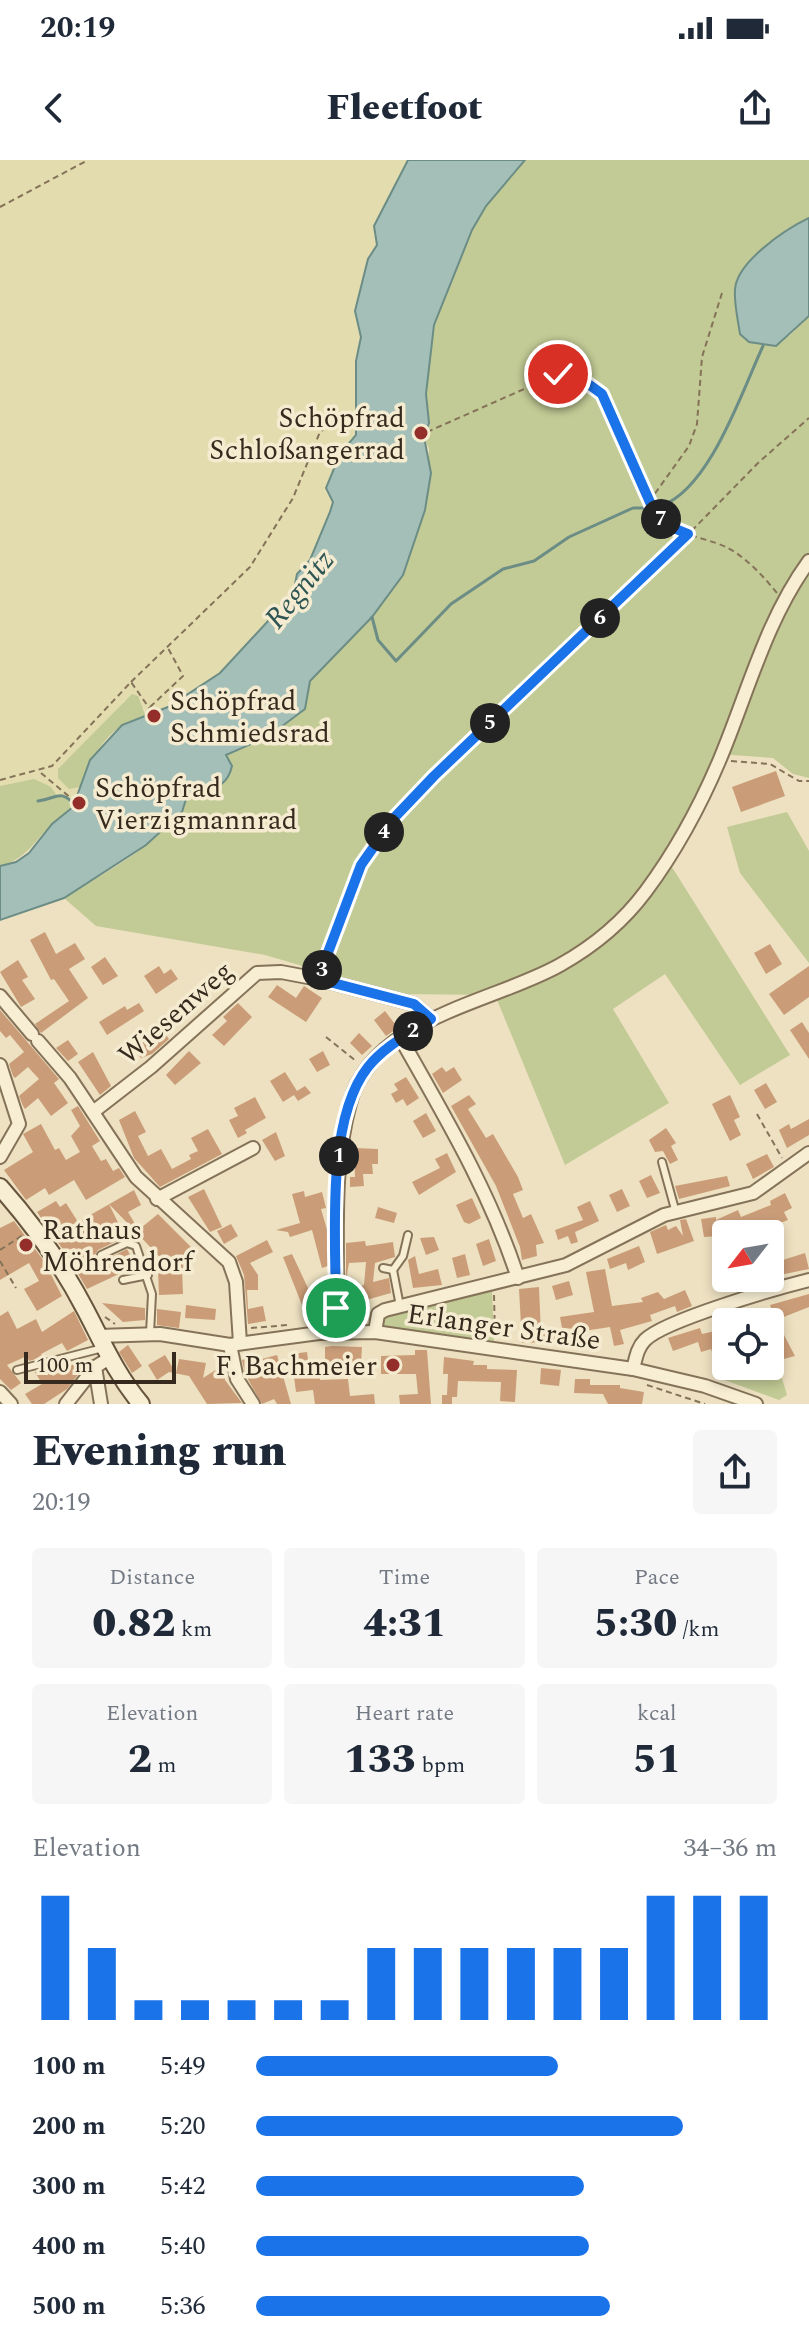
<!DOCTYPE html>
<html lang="en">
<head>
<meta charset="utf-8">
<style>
	:root { --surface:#fff; --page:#f6f6f7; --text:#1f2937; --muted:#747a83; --accent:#1a73e8 }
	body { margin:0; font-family:Spectral,serif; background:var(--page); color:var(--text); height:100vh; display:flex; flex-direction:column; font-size:30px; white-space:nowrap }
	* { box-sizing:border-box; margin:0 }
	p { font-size:26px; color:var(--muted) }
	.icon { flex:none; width:44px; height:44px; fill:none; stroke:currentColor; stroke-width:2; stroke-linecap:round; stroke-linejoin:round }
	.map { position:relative; height:1244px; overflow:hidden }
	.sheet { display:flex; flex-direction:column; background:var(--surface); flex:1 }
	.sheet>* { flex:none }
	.needle { width:52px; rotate:239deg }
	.controls { position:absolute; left:712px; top:1060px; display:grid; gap:16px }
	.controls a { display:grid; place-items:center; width:72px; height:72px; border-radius:8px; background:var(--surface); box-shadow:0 4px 12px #0003; font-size:40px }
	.scale { position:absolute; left:24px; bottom:20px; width:152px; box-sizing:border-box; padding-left:8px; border:4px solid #352a1d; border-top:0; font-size:22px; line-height:28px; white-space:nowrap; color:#352a1d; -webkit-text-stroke:6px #f4ebd0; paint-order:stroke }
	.pin { position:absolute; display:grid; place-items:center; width:68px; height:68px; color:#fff; margin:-34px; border:4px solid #fff; border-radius:50%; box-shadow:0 2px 8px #0007 }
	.km { position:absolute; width:40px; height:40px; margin:-20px; border-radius:50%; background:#222; color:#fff; font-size:22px; line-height:40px; text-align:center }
	.round { display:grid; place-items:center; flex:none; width:84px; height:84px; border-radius:8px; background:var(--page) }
	.overview { display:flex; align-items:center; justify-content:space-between; height:136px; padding:0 32px }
	h1 { font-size:44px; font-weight:800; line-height:60px }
	.figures { display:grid; grid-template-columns:repeat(3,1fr); gap:12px; height:136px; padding:8px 32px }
	.figures div { display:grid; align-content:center; border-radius:8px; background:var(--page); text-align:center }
	.figures b { font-size:40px; font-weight:800 }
	.figures small { font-size:22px; font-weight:400 }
	.figures p { font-size:22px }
	.chart { height:224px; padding:16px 32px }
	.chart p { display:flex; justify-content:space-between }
	.chart svg { width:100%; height:144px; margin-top:8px; stroke:var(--accent); stroke-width:6 }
	ul { padding:0 32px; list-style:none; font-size:26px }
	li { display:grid; grid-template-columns:128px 96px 1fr; align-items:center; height:60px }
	li i { height:20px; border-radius:10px; background:var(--accent) }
	.status { display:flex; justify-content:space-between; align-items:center; height:56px; padding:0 40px; background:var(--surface); direction:ltr }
	.status svg { height:22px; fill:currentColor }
	header { display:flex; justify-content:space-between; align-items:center; height:104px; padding:0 32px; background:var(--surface); font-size:36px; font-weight:800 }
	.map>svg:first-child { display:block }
	.farmland { fill:#e2dcaf }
	.green { fill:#c2ca95 }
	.water { fill:#a4bfb8; stroke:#6b8d86; stroke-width:2 }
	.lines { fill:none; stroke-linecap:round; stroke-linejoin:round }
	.stream { stroke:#6b8d86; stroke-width:3 }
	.building { fill:#ca9d78 }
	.lane-casing { stroke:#857359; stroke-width:10 }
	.street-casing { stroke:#857359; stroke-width:16 }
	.secondary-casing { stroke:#67543c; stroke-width:20 }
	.path { stroke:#857359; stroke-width:2; stroke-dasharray:6 4; stroke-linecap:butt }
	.lane { stroke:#f8eed4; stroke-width:6 }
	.street { stroke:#f8eed4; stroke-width:12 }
	.secondary { stroke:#f8eed4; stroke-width:16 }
	.route-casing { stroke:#fff; stroke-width:16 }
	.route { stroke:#1a73e8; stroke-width:10 }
	.poi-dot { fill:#932e2b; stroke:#f4ebd0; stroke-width:3 }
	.labels { text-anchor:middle; stroke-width:7; stroke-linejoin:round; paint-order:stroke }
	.poi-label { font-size:28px; fill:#352a1d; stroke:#f4ebd0; text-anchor:start }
	.street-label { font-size:28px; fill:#352a1d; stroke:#f4ebd0 }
	.water-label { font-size:30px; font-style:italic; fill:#2d5554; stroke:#f4ebd0 }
</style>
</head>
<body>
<div class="status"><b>20:19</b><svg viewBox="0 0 49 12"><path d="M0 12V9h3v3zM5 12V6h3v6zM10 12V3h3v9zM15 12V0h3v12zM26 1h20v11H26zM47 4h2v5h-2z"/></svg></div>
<header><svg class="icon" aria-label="back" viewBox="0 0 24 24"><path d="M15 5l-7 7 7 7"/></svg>Fleetfoot<svg class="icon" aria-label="share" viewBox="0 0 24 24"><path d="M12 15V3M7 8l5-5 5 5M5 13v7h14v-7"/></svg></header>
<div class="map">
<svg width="809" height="1244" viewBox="0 0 809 1244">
	<rect width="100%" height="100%" fill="#ede1c1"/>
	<polygon class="farmland" points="0,0 408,0 374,66 378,85 368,99 355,151 361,177 356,201 356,275 340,294 328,334 333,342 330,352 310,400 297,414 293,434 220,513 168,547 146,557 145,549 124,540 114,555 58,609 69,629 80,627 73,646 66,637 57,636 34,619 0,626"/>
	<g class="green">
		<path d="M525,0H809V58L785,70L789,176L809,156V618L793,614L773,598L719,594L670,704L790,895L740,925L665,814L613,849L669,943L565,1005L495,835L398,834L265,795L96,766L64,738C102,714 172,679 186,636L204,632L225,595L310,521L372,457L403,415L425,350L429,289L424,277L429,263L426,234L434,165L472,70L486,46Z"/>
		<path d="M132,534L138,536L146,557C111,560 91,598 80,627L69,629L58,618V609Z"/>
		<path d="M34,619L51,627L57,636H66L73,647C67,653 60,657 53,663C34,681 27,699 0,706V626Z"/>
		<polygon points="787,652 809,691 809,803 740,713 727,667"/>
		<polygon points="492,1130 494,1181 385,1166 382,1163 387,1156"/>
		<polygon points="775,1195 787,1235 779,1240 719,1218 721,1212 741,1206 770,1206 770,1197"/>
	</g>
	<g class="water">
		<path d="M408,0H525L486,46L472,70L434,165L426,234L429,263L424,277L431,313L425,350L403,415L372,457L310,521L305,549L269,576L226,595L232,606C226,633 206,626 187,636L182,652L146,685L64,738L0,760V706L16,702L29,693L52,664L73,647L90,600L122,565L168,547L220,513L293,434L297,414L310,400L330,352L333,342L326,328L340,294L356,275V201L361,177L355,151L368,99L377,85L374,66Z"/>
		<path d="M809,58V156L776,186L749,182L740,174C738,160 734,144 735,130C736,102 786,69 809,58Z"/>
	</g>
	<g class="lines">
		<g class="stream">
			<path d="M661,346C710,329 742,231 763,186"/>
			<polyline points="372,457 378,480 396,501 451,444 503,409 534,401 569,377 633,348 645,348"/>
			<path d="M38,641C56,639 60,628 75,645"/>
		</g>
	</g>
	<g class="building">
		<polygon points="776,611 785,636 741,652 732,627"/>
		<polygon points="45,772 56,794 75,783 85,799 69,809 88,838 41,873 35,864 69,841 54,819 51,820 30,780"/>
		<polygon points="770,784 782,804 766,814 754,793"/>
		<polygon points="105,797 118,816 103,825 91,807"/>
		<polygon points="18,800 28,817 22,820 35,839 21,847 0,812"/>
		<polygon points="159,806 164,814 171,809 178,819 156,834 144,816"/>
		<polygon points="809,806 809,837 784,855 769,834"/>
		<polygon points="277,825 296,838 304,826 322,838 306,862 268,837"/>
		<polygon points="139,843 144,851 107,875 99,862 125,846 127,850"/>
		<polygon points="238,843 252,857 224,886 212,875 227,861 223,857"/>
		<polygon points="0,850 59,919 54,923 68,943 51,956 38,938 25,949 23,946 19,936 39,919 28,907 15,918 13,916 9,904 24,892 10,875 6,878 0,871"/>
		<polygon points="385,851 398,868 386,876 374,860"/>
		<polygon points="802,862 809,873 809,899 790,870"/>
		<polygon points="157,864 169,879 152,894 141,898 135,890 143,884 139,879"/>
		<polygon points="359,873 372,886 362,895 350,883"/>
		<polygon points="68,880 78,894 68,901 56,888"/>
		<polygon points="189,891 201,903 175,925 166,915"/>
		<polygon points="323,891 330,905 317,912 309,899"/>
		<polygon points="93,892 111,926 100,935 78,902"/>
		<polygon points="442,907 446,912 454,907 462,920 443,933 432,914"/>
		<polygon points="285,912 297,931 305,926 311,933 298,941 294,935 283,942 270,921"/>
		<polygon points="406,917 419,938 407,946 403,939 396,943 391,934 398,930 394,924"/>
		<polygon points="766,923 777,942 765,949 754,930"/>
		<polygon points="469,935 476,944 468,949 486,978 493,974 518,1017 523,1030 513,1034 523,1058 531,1054 544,1083 536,1085 537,1096 522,1100 520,1087 496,1026 451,946"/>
		<polygon points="730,935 740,957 734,960 741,975 730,981 712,944"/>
		<polygon points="255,937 266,958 245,970 247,973 238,978 229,960 238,956 234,948"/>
		<polygon points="78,946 100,981 92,986 101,1001 106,999 113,1011 119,1008 125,1017 86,1040 74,1020 49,1035 45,1028 26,1040 4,1010 33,992 23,974 41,964 55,990 59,988 66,1000 80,992 71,976 80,966 71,950"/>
		<polygon points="135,951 146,972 138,976 148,996 161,989 172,1009 191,999 189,995 198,991 191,978 208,969 222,994 160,1027 134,998 119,960"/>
		<polygon points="426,953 436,971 423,978 413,961"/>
		<polygon points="809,959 809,975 787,988 779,970 789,964 791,969"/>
		<polygon points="666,968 676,983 671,986 678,1000 670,1004 663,991 655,992 649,980"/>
		<polygon points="276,972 285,996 275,1001 262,980"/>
		<polygon points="354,988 378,989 378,1004 372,1004 373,1014 363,1014 364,1026 350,1027 350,1017 355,1017"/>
		<polygon points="447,993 456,1012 419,1035 412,1022 440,1008 435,999"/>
		<polygon points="767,994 774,1007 753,1019 746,1004"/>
		<polygon points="651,1015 660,1033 647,1038 639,1021"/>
		<polygon points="727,1016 730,1026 679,1039 675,1026"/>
		<polygon points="204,1029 222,1067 210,1072 188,1037"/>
		<polygon points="622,1029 630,1046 617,1052 609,1035"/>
		<polygon points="134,1030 141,1045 128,1052 138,1069 135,1071 109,1044 125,1077 98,1090 95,1095 103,1101 127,1089 136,1106 87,1129 77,1112 85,1107 75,1088 64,1091 37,1052 56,1041 60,1047 66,1043 78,1062"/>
		<polygon points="304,1031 305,1037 322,1032 326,1048 321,1049 328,1073 328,1106 322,1108 312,1070 290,1077 288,1072 276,1070 300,1063 292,1034"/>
		<polygon points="785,1033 792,1048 784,1052 788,1060 780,1063 778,1060 752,1074 704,1077 701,1059 716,1057 716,1060 738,1050 741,1057 771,1045 770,1041"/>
		<polygon points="472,1038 481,1058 469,1064 464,1062 456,1045"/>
		<polygon points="590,1041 599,1061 575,1072 578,1082 571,1084 568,1076 558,1080 555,1070 583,1060 577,1047"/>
		<polygon points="378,1047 397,1053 394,1063 375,1058"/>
		<polygon points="158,1054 197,1093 182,1109 183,1134 159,1135 158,1110 171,1109 136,1072"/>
		<polygon points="686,1059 694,1081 657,1094 650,1072 666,1065 668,1070 676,1066 683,1076 680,1060"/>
		<polygon points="14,1061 44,1101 62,1136 37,1151 24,1129 39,1121 29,1103 0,1120 0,1068"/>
		<polygon points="231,1064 238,1076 224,1084 217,1071"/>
		<polygon points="434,1077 439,1090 426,1095 420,1078"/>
		<polygon points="489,1079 496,1101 483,1106 476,1084"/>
		<polygon points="267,1080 273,1092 250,1103 258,1115 258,1130 247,1130 248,1149 263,1146 266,1161 248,1164 244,1115 236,1096"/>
		<polygon points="365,1081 366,1086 393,1082 395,1097 375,1103 373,1122 389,1118 391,1133 352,1144 348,1129 364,1125 366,1102 349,1103 346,1120 346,1083"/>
		<polygon points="639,1086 645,1102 628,1110 626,1103 610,1109 607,1099"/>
		<polygon points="805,1093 809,1109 770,1117 770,1104"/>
		<polygon points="292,1094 314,1141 302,1145 283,1097"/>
		<polygon points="465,1094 470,1115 457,1118 452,1098"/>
		<polygon points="415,1096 419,1114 438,1109 442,1125 413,1128 408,1100"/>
		<polygon points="605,1109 612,1146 643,1142 641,1138 658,1132 664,1139 685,1130 692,1146 677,1152 675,1146 650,1155 652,1161 620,1170 624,1184 614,1186 610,1167 577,1172 577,1169 562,1168 560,1157 594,1152 586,1112"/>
		<polygon points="569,1121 573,1135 556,1140 552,1126"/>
		<polygon points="539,1127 541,1174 565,1177 564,1181 522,1183 519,1129"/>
		<polygon points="809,1134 809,1147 771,1162 777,1177 784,1175 795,1196 780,1200 777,1190 770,1192 770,1162 753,1162 773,1153 770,1145"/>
		<polygon points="102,1143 145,1148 145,1160 123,1162"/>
		<polygon points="186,1145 216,1149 215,1160 185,1158"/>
		<polygon points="157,1149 181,1152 179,1168 157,1165"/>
		<polygon points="8,1151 17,1169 36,1159 42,1172 74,1151 88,1180 67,1191 62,1183 41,1194 43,1197 29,1201 27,1196 7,1205 21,1223 11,1230 0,1219 0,1156"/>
		<polygon points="700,1168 702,1174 724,1169 726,1195 714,1198 711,1189 701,1192 698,1182 673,1191 668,1178"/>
		<polygon points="128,1185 142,1206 132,1213 119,1192"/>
		<polygon points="332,1186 362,1187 361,1203 325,1202 325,1187"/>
		<polygon points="415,1190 427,1190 431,1244 400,1244 399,1235 418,1234 416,1214 381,1214 381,1196 415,1195"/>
		<polygon points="307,1192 310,1215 320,1214 320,1220 348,1219 350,1236 374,1234 375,1244 315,1244 313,1230 296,1232 291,1194"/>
		<polygon points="258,1194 254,1201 277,1195 291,1244 277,1244 274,1239 262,1244 245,1214 242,1200"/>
		<polygon points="165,1195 176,1213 179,1199 206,1203 203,1218 225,1204 225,1220 242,1243 207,1244 189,1216 169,1212 157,1220 148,1205"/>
		<polygon points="444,1197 474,1201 473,1205 487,1205 487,1209 517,1210 515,1242 500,1241 501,1222 458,1221 457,1237 452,1237 452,1244 442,1244 442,1235 447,1235 448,1214 443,1214"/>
		<polygon points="80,1200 86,1204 67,1229 44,1244 32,1244 25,1234 42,1224 35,1212 49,1208 53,1216"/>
		<polygon points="541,1208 561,1210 559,1226 540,1224"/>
		<polygon points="575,1219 590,1219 590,1225 620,1225 620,1228 644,1232 642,1244 608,1244 603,1234 574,1233"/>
	</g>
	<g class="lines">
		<defs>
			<g id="lane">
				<polyline points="662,1002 676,1053"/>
				<polyline points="101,1095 127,1083 136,1086 152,1134 150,1173"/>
				<polyline points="383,1108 393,1110 403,1096 408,1075"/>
				<polyline points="393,1110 400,1146"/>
				<polyline points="123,1120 148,1115"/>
				<polyline points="17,1210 103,1188"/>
			</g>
			<g id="street">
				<polyline points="0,836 32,874"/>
				<path d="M401,879C445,957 490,1032 518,1118"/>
				<polyline points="38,881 70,918 136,1017 229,1102 236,1122 240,1183"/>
				<polyline points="0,905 19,964 0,997"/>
				<polyline points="93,952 151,907 257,813 281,812 318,819 414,844 431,859"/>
				<polyline points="157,1039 253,988"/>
				<path d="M335,1171C341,1092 329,1022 350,943C372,858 495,842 560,805C594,786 623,762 646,731C675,692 701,644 720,599C748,532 766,460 809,401"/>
				<polyline points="375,1172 378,1154 385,1150 566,1105 664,1055 753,1033 809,993"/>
				<polyline points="98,1176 160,1174 230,1185 319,1173 375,1172 633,1209 705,1226 756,1244"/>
				<polyline points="230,1185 237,1219 253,1244"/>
				<polyline points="95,1207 101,1244"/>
				<path d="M633,1209C636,1198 637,1188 645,1180C665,1160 777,1128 809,1120"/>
				<polyline points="0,1232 11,1244"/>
				<polyline points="66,1244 95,1207 108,1199"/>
			</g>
			<path id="secondary" d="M0,1027C33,1064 62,1105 85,1149C103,1183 116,1214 141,1244"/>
		</defs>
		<use href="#lane" class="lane-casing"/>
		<use href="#street" class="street-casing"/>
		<use href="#secondary" class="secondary-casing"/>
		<g class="path">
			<polyline points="0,47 88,0"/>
			<path d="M722,133L702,197L697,264L689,286L651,339C656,374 701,375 726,387C746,397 763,416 777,433"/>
			<polyline points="427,272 558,214 576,215 602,234 651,338"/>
			<polyline points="131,522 250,407 293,338 320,272 328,266 345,269"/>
			<polyline points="150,547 183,516 168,488"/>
			<polyline points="731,601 770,604 799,621 809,621"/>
			<polyline points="41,613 72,639"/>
			<polyline points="0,620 52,606 131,522 152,552"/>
			<polyline points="323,807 361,705 413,636 667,396 758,303 809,258"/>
			<polyline points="326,877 356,901"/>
			<polyline points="757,954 782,998"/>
			<polyline points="0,1090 23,1075"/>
			<polyline points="0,1101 16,1128"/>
			<polyline points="494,1135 495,1176"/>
			<polyline points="345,1154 366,1149"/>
			<polyline points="105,1157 115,1164"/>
			<polyline points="251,1168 288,1165"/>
			<polyline points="647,1225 705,1244"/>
		</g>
		<use href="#lane" class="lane"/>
		<use href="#street" class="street"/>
		<use href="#secondary" class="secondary"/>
	</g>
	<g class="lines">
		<defs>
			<path id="route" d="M336,1148C336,1082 325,961 368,907C384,887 410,873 431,859L414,844L318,819L361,705L394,658L434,616L688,374L671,367L653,349L602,234L576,215L558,214"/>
		</defs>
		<use href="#route" class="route-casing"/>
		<use href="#route" class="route"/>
	</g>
	<g class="poi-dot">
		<circle cx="421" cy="273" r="8"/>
		<circle cx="154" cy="556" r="8"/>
		<circle cx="79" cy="643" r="8"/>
		<circle cx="26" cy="1085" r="8"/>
		<circle cx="393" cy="1205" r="8"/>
	</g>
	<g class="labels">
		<g class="poi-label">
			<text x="405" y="267" text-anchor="end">Schöpfrad<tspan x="405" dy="32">Schloßangerrad</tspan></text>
			<text x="170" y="550">Schöpfrad<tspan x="170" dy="32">Schmiedsrad</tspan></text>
			<text x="95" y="637">Schöpfrad<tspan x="95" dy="32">Vierzigmannrad</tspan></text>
			<text x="42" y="1079">Rathaus<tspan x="42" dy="32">Möhrendorf</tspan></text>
			<text x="377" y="1215" text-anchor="end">F. Bachmeier</text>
		</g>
		<g class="street-label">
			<text transform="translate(175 852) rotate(-41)" y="10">Wiesenweg</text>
			<text transform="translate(504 1166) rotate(8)" y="10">Erlanger Straße</text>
		</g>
		<g class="water-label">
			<text transform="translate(299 429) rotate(-51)" y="10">Regnitz</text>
		</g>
	</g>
</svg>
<div class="controls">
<a><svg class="needle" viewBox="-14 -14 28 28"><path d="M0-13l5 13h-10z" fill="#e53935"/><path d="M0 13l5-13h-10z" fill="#747a83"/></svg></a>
<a><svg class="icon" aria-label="locate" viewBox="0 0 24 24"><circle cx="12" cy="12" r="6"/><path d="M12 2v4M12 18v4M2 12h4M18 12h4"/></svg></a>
</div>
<div class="scale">100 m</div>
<div class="pin" style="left:336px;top:1148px;background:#1e9e55"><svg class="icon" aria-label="arrive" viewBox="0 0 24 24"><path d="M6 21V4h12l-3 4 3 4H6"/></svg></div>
<div class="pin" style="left:558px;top:214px;background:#d93025"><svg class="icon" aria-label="check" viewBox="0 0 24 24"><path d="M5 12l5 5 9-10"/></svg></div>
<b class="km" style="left:339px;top:996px">1</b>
<b class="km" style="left:413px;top:871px">2</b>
<b class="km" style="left:322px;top:810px">3</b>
<b class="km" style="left:384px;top:672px">4</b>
<b class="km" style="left:490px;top:563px">5</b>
<b class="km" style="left:600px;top:458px">6</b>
<b class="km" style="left:661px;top:359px">7</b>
</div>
<section class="sheet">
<div class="overview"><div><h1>Evening run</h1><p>20:19</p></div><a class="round"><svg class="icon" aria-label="share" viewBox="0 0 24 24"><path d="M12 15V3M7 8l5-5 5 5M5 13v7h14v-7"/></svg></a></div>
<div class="figures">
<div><p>Distance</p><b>0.82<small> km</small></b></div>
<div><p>Time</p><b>4:31</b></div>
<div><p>Pace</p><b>5:30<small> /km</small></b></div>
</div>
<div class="figures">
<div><p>Elevation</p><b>2<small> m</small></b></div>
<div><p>Heart rate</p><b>133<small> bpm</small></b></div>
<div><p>kcal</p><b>51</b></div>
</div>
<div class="chart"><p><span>Elevation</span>34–36 m</p>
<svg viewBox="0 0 160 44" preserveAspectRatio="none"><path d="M5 44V6M15 44V22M25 44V38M35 44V38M45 44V38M55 44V38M65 44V38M75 44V22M85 44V22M95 44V22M105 44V22M115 44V22M125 44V22M135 44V6M145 44V6M155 44V6"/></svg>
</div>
<ul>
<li><b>100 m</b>5:49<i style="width:58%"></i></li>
<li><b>200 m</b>5:20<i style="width:82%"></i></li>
<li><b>300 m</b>5:42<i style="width:63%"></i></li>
<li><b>400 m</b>5:40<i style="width:64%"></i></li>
<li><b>500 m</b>5:36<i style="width:68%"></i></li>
</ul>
</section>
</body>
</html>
